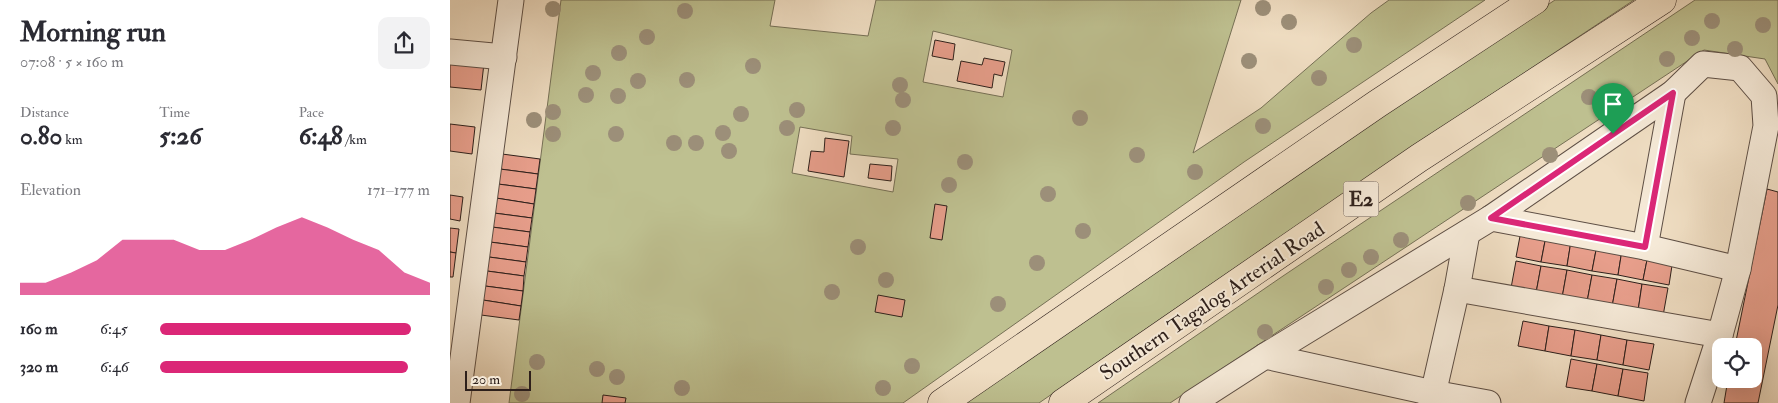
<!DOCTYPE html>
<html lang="en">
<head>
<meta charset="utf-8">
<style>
	:root { --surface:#fff; --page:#f2f2f3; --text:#2b2b33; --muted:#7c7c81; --accent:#db2777 }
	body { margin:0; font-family:"IM FELL Double Pica",serif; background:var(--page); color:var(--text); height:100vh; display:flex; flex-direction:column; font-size:19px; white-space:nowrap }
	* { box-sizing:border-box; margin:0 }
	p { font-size:16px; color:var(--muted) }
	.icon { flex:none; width:28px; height:28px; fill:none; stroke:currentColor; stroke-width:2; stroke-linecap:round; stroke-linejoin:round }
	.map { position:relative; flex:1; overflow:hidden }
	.details { display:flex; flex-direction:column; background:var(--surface); width:450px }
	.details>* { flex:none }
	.fabs { position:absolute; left:1262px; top:338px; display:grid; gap:10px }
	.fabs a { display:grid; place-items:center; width:50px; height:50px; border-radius:10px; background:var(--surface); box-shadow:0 5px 20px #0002; font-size:25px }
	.scale { position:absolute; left:15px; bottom:12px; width:66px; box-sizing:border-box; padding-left:5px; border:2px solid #2e201b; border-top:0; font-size:14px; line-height:18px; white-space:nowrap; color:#2e201b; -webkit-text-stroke:4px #f5e9d7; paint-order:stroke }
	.pin { position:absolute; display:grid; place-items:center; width:42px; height:42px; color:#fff; margin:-51px -21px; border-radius:50% 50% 50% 0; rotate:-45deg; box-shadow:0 0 5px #0007 }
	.pin .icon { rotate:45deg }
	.round { display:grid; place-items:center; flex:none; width:52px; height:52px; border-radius:10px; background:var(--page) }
	.summary { display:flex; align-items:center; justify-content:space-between; height:85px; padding:0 20px }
	h1 { font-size:28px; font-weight:700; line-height:38px }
	.figures { display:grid; grid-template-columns:repeat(3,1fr); gap:8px; height:85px; padding:5px 20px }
	.figures div { display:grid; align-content:center }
	.figures b { font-size:25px; font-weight:700 }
	.figures small { font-size:14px; font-weight:400 }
	.figures p { font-size:14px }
	.chart { height:140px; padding:10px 20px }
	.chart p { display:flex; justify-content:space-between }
	.chart svg { width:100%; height:90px; margin-top:5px; fill:var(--accent); opacity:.7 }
	ul { padding:0 20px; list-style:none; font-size:16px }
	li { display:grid; grid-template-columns:80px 60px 1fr; align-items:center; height:38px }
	li i { height:12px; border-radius:6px; background:var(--accent) }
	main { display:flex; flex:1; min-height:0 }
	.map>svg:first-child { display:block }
	.green { fill:#bec090; stroke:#767056; fill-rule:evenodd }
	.building { fill:#e79e8b; stroke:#2e201b }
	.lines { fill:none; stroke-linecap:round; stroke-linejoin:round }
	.street-casing { stroke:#5e4f45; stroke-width:27 }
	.highway-casing { stroke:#2e201b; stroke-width:29 }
	.street { stroke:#f5e9d7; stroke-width:25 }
	.highway { stroke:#efddc2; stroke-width:28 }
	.tree { fill:#9c8f79 }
	.route-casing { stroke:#fff; stroke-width:10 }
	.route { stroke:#db2777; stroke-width:6 }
	.labels { text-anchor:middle; stroke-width:4; stroke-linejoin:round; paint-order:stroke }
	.shield { fill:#f5e9d7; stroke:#6a5c53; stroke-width:1 }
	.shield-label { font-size:20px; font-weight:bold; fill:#2e201b }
	.street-label { font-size:21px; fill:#2e201b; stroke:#f5e9d7 }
</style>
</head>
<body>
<main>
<section class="details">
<div class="summary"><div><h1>Morning run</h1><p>07:08 · 5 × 160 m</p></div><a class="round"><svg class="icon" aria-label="share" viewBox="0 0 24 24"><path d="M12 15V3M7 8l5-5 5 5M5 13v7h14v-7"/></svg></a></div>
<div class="figures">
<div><p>Distance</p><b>0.80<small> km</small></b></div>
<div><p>Time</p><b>5:26</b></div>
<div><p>Pace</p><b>6:48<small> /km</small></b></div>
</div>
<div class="chart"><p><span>Elevation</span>171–177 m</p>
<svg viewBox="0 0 160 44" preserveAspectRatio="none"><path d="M0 44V38L10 38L20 33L30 27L40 17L50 17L60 17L70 22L80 22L90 17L100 11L110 6L120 11L130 17L140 22L150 33L160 38V44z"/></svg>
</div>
<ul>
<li><b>160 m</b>6:45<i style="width:93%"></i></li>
<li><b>320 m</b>6:46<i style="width:92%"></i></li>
</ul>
</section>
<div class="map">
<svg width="1328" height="403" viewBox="0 0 1328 403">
	<rect width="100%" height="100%" fill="#efddc2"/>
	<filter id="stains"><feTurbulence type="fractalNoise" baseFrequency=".004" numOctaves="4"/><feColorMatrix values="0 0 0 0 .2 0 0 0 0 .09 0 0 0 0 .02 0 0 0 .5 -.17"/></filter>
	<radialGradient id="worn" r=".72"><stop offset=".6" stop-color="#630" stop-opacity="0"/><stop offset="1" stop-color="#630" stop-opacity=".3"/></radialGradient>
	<g class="green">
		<path d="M111,0H325L320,26L418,36L426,0H791L743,153L811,108L921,13L939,0H1035L794,162L453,403H59ZM483,31L562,50L553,97L473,82ZM350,127L402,136L400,154L448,159L443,192L342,173Z"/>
		<polygon points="1105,0 1184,0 962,147 713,317 589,403 515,403 934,113"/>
		<polygon points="1245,0 1328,0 1328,84 1315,59 1254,50 720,403 648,403 833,276"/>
	</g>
	<g class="building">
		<polygon points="485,40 505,44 503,60 482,56"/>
		<polygon points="534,58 555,62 552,76 544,74 542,88 507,81 511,61 532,65"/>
		<polygon points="0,59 34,63 31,90 0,87"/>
		<polygon points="0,124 25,127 22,154 0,151"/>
		<polygon points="375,138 399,141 394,177 358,171 361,151 374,152"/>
		<polygon points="52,154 90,159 88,174 50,169"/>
		<polygon points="420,164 442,166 441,181 418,178"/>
		<polygon points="50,169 88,174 86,189 48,184"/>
		<polygon points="48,184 86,189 84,204 46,198"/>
		<polygon points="1317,189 1328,192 1328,305 1308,403 1274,403 1278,379 1304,379 1304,346 1285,346"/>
		<polygon points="0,195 13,197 10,221 0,219"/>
		<polygon points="46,198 84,204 82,218 44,213"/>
		<polygon points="485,204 497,206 492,240 480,238"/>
		<polygon points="44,213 82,218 80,232 42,227"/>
		<polygon points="42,227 80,232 78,247 40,242"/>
		<polygon points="0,228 9,229 6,253 0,252"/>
		<polygon points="1071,231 1096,236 1091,262 1066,257"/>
		<polygon points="1096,236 1121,241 1117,266 1091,262"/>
		<polygon points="1121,241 1147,245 1142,271 1117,266"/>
		<polygon points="40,242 78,247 76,262 39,257"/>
		<polygon points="1147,245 1172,250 1168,275 1142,271"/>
		<polygon points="1172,250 1198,255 1193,280 1168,275"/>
		<polygon points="0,252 6,253 3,277 0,277"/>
		<polygon points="1198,255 1223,259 1219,285 1193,280"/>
		<polygon points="39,257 76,262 74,276 37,271"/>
		<polygon points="1066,261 1091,266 1086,293 1061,288"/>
		<polygon points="1091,266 1117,270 1112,298 1086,293"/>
		<polygon points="1117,270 1142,275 1137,302 1112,298"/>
		<polygon points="37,271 74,276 73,291 35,286"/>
		<polygon points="1142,275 1167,279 1162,307 1137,302"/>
		<polygon points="1167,279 1192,284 1188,311 1162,307"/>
		<polygon points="1192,284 1218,288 1213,316 1188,311"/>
		<polygon points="35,286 73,291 71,306 33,300"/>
		<polygon points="428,295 455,300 452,317 425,312"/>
		<polygon points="33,300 71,306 69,320 31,315"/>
		<polygon points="1073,321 1099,326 1095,351 1068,346"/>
		<polygon points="1099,326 1125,330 1121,356 1095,351"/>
		<polygon points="1125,330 1151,335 1147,360 1121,356"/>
		<polygon points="1151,335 1177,340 1173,365 1147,360"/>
		<polygon points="1177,340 1204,344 1199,370 1173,365"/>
		<polygon points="1121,359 1147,364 1142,391 1116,387"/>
		<polygon points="1147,364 1173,369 1168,396 1142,391"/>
		<polygon points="1173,369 1198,373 1194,401 1168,396"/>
		<polygon points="153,395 176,398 175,403 152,403"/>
	</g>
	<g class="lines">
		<defs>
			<g id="street">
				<polyline points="0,52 54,57"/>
				<polyline points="1041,218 1195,247 1288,269"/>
				<polyline points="1195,247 1223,93"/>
				<polyline points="1007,289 1270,335"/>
				<polyline points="815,356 983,393 1038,403"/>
				<polyline points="7,403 61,0"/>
				<polyline points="742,403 815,356 1041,218 1223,93 1253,64 1290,68 1314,96 1316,126 1288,269 1270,335 1248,403"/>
				<polyline points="981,403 1007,289 1017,233"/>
			</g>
			<g id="highway">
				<polyline points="492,403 927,104 1085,0"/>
				<polyline points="613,403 969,158 1212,0"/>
			</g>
		</defs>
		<use href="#street" class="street-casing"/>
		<use href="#highway" class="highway-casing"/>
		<use href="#street" class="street"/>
		<use href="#highway" class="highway"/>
	</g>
	<g class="tree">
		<circle cx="813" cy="8" r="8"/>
		<circle cx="103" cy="9" r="8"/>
		<circle cx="235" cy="11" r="8"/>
		<circle cx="1262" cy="21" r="8"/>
		<circle cx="839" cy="22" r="8"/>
		<circle cx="1313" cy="25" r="8"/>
		<circle cx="197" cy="37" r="8"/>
		<circle cx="1242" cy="38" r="8"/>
		<circle cx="904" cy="45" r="8"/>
		<circle cx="1285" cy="49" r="8"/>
		<circle cx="169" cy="53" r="8"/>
		<circle cx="1217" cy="59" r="8"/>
		<circle cx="799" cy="61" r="8"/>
		<circle cx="303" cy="66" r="8"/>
		<circle cx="143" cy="73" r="8"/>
		<circle cx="869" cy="78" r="8"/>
		<circle cx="237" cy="80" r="8"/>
		<circle cx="188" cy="81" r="8"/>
		<circle cx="450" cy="85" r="8"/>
		<circle cx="136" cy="95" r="8"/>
		<circle cx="168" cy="96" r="8"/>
		<circle cx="1139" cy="97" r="8"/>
		<circle cx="453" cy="100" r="8"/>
		<circle cx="347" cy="110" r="8"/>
		<circle cx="103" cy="112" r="8"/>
		<circle cx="291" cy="114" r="8"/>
		<circle cx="630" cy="118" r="8"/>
		<circle cx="84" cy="120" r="8"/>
		<circle cx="813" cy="126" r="8"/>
		<circle cx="337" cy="128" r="8"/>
		<circle cx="443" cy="128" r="8"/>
		<circle cx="273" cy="133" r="8"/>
		<circle cx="103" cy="134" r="8"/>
		<circle cx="166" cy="134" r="8"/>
		<circle cx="224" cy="143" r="8"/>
		<circle cx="246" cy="143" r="8"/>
		<circle cx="279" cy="151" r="8"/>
		<circle cx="687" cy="155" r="8"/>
		<circle cx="1100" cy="155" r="8"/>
		<circle cx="515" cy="162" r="8"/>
		<circle cx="745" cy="172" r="8"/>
		<circle cx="499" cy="185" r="8"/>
		<circle cx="598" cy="194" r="8"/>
		<circle cx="1018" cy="203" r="8"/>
		<circle cx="633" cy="231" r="8"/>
		<circle cx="951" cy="240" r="8"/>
		<circle cx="408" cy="247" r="8"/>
		<circle cx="921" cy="257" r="8"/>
		<circle cx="587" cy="263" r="8"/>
		<circle cx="899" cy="270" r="8"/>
		<circle cx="436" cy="280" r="8"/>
		<circle cx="876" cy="287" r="8"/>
		<circle cx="382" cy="292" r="8"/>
		<circle cx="548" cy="304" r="8"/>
		<circle cx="815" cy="332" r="8"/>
		<circle cx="87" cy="362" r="8"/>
		<circle cx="462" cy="366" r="8"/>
		<circle cx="147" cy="369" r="8"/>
		<circle cx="167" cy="377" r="8"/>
		<circle cx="232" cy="388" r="8"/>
		<circle cx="433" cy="388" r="8"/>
		<circle cx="72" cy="394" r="8"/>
	</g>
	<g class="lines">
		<defs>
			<polygon id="route" points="1223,93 1195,247 1041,218"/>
		</defs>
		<use href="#route" class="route-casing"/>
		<use href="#route" class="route"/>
	</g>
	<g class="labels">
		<rect class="shield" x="893.5" y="181.5" width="35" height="35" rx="4"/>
		<g class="shield-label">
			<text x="911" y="206">E2</text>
		</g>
		<g class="street-label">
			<text transform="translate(762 301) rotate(-34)" y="7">Southern Tagalog Arterial Road</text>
		</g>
	</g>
	<rect width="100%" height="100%" filter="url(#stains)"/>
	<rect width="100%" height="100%" fill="url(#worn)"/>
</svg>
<div class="fabs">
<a><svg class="icon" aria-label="locate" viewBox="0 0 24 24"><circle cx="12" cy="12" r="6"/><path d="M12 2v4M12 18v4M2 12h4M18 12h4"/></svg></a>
</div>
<div class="scale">20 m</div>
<div class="pin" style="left:1163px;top:134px;background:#1e9e55"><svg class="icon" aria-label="arrive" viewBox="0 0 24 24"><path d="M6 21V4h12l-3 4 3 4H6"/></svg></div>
</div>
</main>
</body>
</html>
